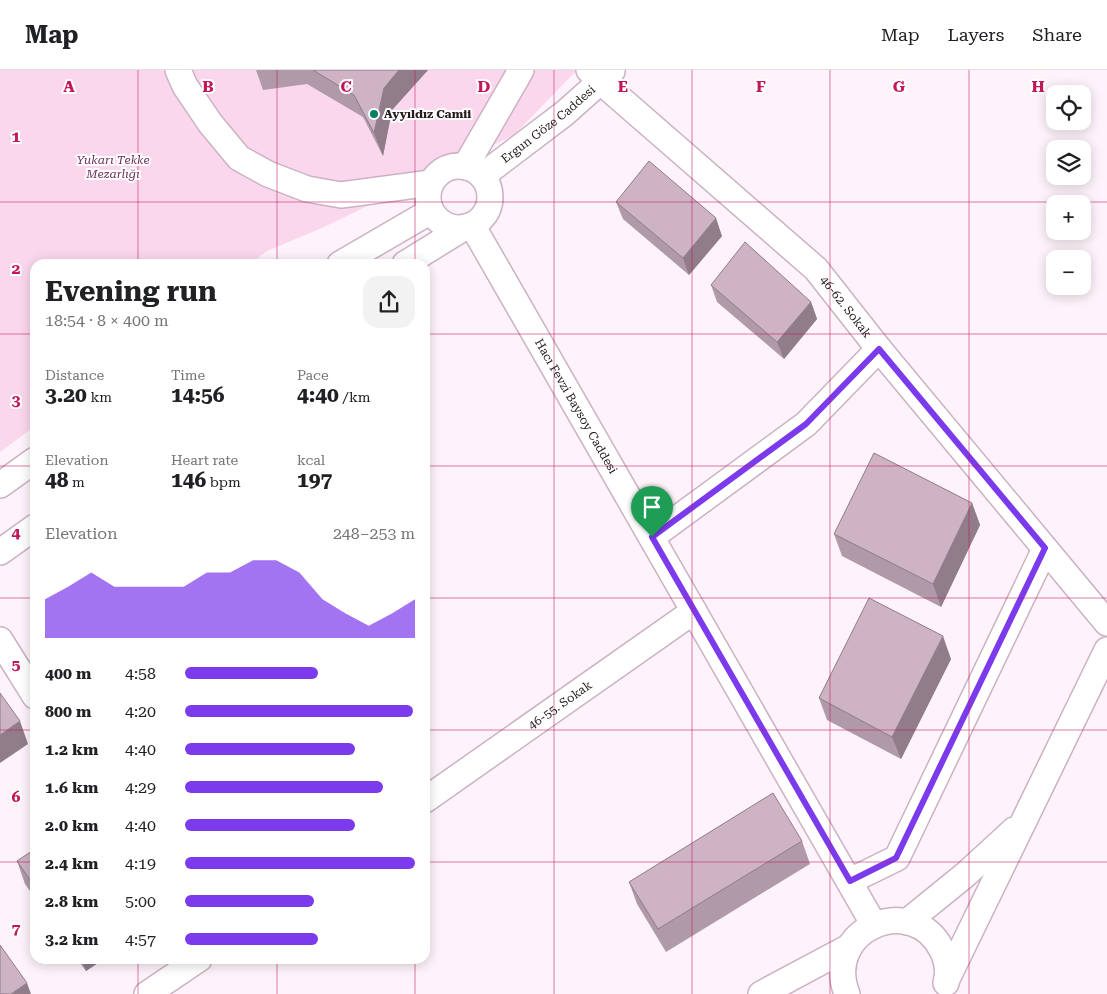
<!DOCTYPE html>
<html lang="en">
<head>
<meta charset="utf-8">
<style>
	:root { --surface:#fff; --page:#f2f2f2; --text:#202124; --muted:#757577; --line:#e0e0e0; --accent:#7c3aed }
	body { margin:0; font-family:"Roboto Serif",serif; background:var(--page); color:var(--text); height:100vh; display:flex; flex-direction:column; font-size:19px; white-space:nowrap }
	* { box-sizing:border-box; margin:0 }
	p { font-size:16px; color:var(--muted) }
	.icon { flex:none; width:28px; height:28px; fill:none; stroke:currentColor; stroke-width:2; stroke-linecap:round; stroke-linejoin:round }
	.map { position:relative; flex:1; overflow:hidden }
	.drawer { position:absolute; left:30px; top:189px; width:400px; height:705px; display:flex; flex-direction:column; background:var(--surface); border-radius:15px; box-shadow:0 2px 12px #0003 }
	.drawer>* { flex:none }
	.controls { position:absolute; left:1046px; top:15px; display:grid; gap:10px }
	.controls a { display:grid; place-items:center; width:45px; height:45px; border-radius:10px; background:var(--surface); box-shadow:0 2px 12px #0003; font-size:25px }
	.pin { position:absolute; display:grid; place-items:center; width:42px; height:42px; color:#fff; margin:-51px -21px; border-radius:50% 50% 50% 0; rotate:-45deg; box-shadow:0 0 5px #0007 }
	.pin .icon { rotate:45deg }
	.round { display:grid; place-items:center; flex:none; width:52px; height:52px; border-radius:15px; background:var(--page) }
	.headline { display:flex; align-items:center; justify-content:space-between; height:85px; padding:0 15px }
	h1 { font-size:28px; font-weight:700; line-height:38px }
	.figures { display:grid; grid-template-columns:repeat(3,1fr); gap:8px; height:85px; padding:5px 15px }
	.figures div { display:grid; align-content:center }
	.figures b { font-size:21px; font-weight:700 }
	.figures small { font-size:14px; font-weight:400 }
	.figures p { font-size:14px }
	.chart { height:140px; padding:10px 15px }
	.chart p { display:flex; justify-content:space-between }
	.chart svg { width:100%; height:90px; margin-top:5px; fill:var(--accent); opacity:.7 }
	ul { padding:0 15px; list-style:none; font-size:16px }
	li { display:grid; grid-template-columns:80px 60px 1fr; align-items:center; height:38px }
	li i { height:12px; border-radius:6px; background:var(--accent) }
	header { display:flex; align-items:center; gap:30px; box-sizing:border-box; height:70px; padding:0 25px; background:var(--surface); border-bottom:1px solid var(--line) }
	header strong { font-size:24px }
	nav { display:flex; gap:28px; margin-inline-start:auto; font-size:18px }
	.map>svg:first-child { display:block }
	.green { fill:#fbd7ee }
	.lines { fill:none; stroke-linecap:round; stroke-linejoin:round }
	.minor-casing { stroke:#ccb1c3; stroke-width:28 }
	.minor { stroke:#fff; stroke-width:25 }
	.wall { fill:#b09aa9 }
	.shaded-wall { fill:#907d89 }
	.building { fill:#cdb3c4; stroke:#907d89 }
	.route-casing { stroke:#fff; stroke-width:10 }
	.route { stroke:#7c3aed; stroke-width:6 }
	.grid { fill:none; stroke:#c2185b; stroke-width:1; stroke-opacity:0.55 }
	.poi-dot { fill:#028263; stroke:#fff; stroke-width:2 }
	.labels { text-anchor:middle; stroke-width:4; stroke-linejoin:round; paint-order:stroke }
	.poi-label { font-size:12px; font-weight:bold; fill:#23191f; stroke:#fff; text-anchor:start }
	.street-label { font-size:12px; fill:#23191f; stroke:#fff }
	.park-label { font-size:12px; font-style:italic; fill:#6b2d5a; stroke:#fff }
	.grid-label { font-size:16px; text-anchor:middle; font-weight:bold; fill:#c2185b; stroke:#fff; stroke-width:4; stroke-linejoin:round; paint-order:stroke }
</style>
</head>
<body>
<header>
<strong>Map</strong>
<nav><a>Map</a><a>Layers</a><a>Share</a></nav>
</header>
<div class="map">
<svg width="1107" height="924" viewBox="0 0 1107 924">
	<rect width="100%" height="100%" fill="#fef3fa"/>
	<polygon class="green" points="0,0 577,0 514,65 322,158 267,181 249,194 35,194 35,356 0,382"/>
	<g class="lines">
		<defs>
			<g id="minor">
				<polyline points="178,0 185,16 210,53 239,88 268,104 307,119 341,125 431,113"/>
				<path id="s1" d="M589,0L600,11L816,199L879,279L1107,553"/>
				<circle cx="459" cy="127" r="31"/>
				<polyline points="465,97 516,9 521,0"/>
				<path id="s2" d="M482,106L565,43L612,1"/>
				<path id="s3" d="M472,155L874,855"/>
				<polyline points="340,194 431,141"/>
				<polyline points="405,194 465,157"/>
				<polyline points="0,415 35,390"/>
				<polyline points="652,467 806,354 879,279"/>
				<polyline points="0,482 35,457"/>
				<polyline points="0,570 35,626"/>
				<path id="s4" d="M425,730L694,541"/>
				<polyline points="850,811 897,788 1045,479"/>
				<polyline points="907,852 965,805 1014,760"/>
				<polyline points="947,909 1107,580"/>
				<polyline points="147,924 199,889"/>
				<polyline points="761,924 849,877"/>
				<path d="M847,924C822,859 913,821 942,880C947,890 949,902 946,913"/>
			</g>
		</defs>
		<use href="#minor" class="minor-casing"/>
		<use href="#minor" class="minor"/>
	</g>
	<g class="wall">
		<polygon points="256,0 428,0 392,40 383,86 363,47 307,14 263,20"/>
		<polygon points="616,132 722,166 689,205 623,149"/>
		<polygon points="711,215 811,232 817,249 784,289 717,232"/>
		<polygon points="972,433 980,455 941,537 842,486 834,464"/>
		<polygon points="951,589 901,689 827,650 819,628"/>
		<polygon points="802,771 810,794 666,882 637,834 629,812"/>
		<polygon points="35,779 35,828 25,814 17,791"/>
		<polygon points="77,889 104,889 86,901"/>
	</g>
	<g class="shaded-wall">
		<polygon points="399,0 428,0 392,40 383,86 374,63 384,18"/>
		<polygon points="716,148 722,166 689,205 683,188"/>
		<polygon points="811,232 817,249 784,289 777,272"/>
		<polygon points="972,433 980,455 941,537 933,514"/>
		<polygon points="943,566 951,589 901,689 892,667"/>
		<polygon points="20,651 28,674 0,693 0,665"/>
		<polygon points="81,889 104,889 86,901"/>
		<polygon points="27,913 31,924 11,924"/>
	</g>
	<g class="building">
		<polygon points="313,0 399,0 384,18 374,63 354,25"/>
		<polygon points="649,91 716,148 683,188 616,132"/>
		<polygon points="745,172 811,232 777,272 711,215"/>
		<polygon points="874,383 972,433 933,514 834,464"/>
		<polygon points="869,528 943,566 892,667 819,628"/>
		<polygon points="0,623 20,651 0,665"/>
		<polygon points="773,723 802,771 658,859 629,812"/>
		<polygon points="35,779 35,817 17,791"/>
		<polygon points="0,875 27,913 11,924 0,924"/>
	</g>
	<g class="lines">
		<defs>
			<polygon id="route" points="879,279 1045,478 896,788 850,811 652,467 806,354"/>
		</defs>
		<use href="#route" class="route-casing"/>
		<use href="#route" class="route"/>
	</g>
	<path class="grid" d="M138,0V194M277,0V194M415,0V194M554,0V924M692,0V924M830,0V924M969,0V924M0,132H1107M0,264H35M425,264H1107M0,396H35M425,396H1107M0,528H35M425,528H1107M0,660H35M425,660H1107M0,792H35M425,792H1107M138,889V924M277,889V924M415,889V924"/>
	<circle class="poi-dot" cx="374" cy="44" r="5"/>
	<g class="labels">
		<g class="poi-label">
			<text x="384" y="48">Ayyıldız Camii</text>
		</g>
		<g class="street-label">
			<text dy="4" stroke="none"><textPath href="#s2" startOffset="84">Ergun Göze Caddesi</textPath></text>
			<text dy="4" stroke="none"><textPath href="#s1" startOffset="350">46-62. Sokak</textPath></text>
			<text dy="4" stroke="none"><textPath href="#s3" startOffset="209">Hacı Fevzi Baysoy Caddesi</textPath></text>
			<text dy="4" stroke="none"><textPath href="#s4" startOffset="165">46-55. Sokak</textPath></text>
		</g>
		<g class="park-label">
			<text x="113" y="94">Yukarı Tekke<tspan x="113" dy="14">Mezarlığı</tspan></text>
		</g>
	</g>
	<g class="grid-label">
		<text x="69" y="22">A</text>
		<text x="208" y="22">B</text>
		<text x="346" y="22">C</text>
		<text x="484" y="22">D</text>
		<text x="623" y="22">E</text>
		<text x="761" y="22">F</text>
		<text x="899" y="22">G</text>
		<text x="1038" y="22">H</text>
		<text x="16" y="72">1</text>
		<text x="16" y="204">2</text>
		<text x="16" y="336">3</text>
		<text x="16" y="468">4</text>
		<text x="16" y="600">5</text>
		<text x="16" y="732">6</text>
		<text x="16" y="864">7</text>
	</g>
</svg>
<div class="controls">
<a><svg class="icon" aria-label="locate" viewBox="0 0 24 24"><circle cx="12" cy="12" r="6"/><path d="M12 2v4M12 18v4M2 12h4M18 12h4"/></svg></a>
<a><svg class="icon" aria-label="layers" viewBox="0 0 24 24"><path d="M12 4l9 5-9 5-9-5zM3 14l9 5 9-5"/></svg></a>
<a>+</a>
<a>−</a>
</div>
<div class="pin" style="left:652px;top:467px;background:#1e9e55"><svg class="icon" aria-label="arrive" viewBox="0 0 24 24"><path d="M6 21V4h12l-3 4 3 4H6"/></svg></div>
<section class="drawer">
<div class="headline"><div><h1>Evening run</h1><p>18:54 · 8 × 400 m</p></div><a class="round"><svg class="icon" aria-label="share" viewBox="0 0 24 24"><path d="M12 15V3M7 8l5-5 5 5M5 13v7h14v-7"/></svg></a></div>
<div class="figures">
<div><p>Distance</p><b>3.20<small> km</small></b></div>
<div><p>Time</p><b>14:56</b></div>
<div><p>Pace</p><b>4:40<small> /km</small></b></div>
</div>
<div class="figures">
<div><p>Elevation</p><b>48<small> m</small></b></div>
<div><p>Heart rate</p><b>146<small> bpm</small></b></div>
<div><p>kcal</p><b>197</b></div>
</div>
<div class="chart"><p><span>Elevation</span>248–253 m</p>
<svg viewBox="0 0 160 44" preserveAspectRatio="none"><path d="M0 44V25L10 19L20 12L30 19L40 19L50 19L60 19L70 12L80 12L90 6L100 6L110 12L120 25L130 32L140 38L150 32L160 25V44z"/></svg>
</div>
<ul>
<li><b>400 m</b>4:58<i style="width:58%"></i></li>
<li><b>800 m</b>4:20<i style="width:99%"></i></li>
<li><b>1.2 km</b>4:40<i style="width:74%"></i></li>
<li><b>1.6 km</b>4:29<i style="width:86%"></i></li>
<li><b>2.0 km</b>4:40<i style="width:74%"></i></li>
<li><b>2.4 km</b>4:19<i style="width:100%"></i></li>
<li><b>2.8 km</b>5:00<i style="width:56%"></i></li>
<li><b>3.2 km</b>4:57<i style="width:58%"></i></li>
</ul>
</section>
</div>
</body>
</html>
